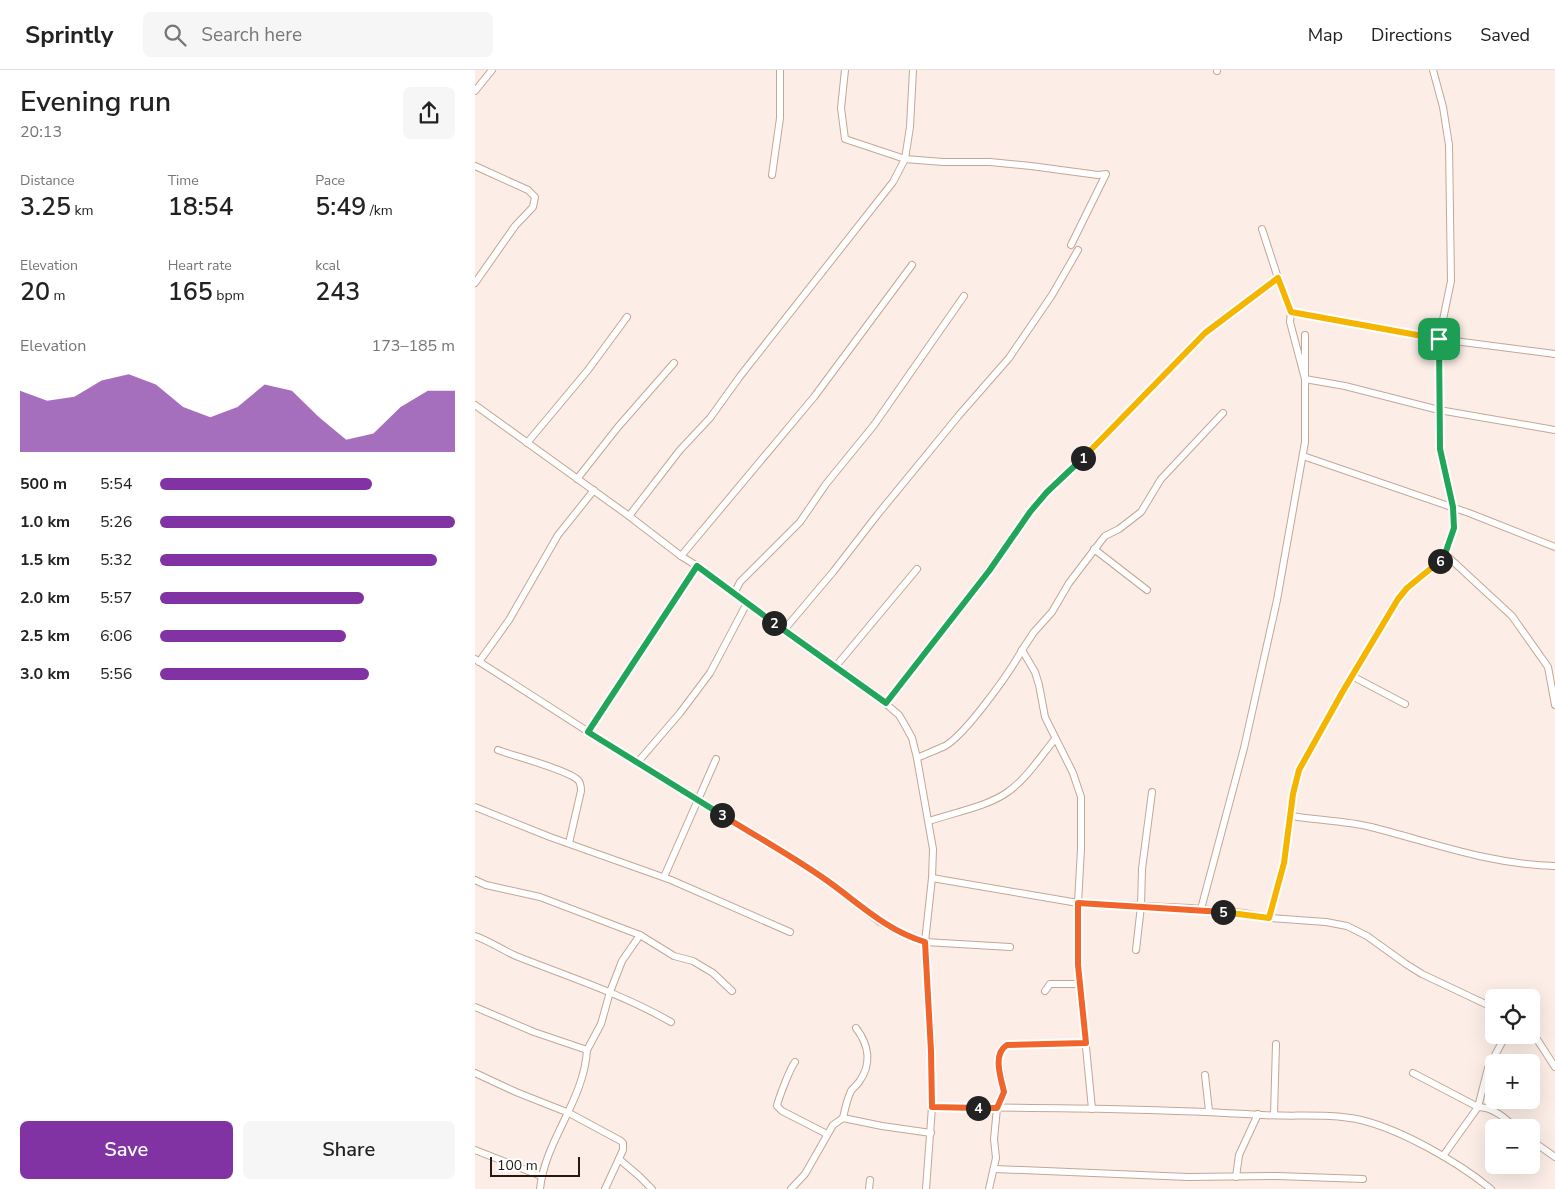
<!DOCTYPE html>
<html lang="en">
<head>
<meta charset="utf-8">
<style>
	:root { --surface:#fff; --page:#f6f6f6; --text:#222; --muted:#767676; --line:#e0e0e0; --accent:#8133a3 }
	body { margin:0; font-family:"Nunito Sans",sans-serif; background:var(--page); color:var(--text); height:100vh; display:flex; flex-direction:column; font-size:19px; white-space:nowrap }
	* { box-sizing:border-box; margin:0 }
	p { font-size:16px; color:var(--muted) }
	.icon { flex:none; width:28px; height:28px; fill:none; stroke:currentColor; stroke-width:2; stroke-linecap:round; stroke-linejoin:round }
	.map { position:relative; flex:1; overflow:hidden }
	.sheet { display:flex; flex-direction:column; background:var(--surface); width:475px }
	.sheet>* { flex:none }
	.buttons { position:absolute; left:1010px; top:919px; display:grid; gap:10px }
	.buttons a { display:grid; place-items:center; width:55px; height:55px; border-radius:8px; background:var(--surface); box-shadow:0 5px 20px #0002; font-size:25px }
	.scale { position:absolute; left:15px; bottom:12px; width:90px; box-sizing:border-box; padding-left:5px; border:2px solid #251a13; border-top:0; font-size:14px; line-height:18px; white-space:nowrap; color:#251a13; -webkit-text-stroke:4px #fff; paint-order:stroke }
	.pin { position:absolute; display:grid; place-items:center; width:42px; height:42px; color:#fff; margin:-21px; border-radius:10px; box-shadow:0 2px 8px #0006 }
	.km { position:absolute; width:25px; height:25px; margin:-12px; border-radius:50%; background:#222; color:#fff; font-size:14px; line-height:25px; text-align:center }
	.round { display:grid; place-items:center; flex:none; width:52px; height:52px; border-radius:8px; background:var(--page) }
	.summary { display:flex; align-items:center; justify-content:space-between; height:85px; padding:0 20px }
	h1 { font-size:28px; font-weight:600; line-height:38px }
	.figures { display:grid; grid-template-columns:repeat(3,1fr); gap:8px; height:85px; padding:5px 20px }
	.figures div { display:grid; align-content:center }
	.figures b { font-size:25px; font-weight:600 }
	.figures small { font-size:14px; font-weight:400 }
	.figures p { font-size:14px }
	.chart { height:140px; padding:10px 20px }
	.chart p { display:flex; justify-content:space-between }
	.chart svg { width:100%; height:90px; margin-top:5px; fill:var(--accent); opacity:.7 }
	.button { display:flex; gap:10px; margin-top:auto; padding:10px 20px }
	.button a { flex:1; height:58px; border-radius:8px; background:var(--accent); color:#fff; font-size:20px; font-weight:600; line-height:58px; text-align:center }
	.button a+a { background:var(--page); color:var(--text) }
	ul { padding:0 20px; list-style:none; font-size:16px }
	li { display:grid; grid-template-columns:80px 60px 1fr; align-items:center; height:38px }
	li i { height:12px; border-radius:6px; background:var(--accent) }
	header { display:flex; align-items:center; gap:30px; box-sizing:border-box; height:70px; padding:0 25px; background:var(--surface); border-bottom:1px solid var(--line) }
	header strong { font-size:24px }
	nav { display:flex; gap:28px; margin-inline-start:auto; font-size:18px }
	.search { width:350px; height:45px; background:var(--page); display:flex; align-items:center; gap:12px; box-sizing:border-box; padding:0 18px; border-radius:8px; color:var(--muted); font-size:19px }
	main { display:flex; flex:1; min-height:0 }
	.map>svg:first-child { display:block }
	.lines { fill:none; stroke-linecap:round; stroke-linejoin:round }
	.minor-casing { stroke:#c5a694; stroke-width:8 }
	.minor { stroke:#fff; stroke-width:6 }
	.split-1-casing { stroke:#fff; stroke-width:10 }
	.split-2-casing { stroke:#fff; stroke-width:10 }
	.split-3-casing { stroke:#fff; stroke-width:10 }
	.split-4-casing { stroke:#fff; stroke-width:10 }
	.split-5-casing { stroke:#fff; stroke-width:10 }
	.split-6-casing { stroke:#fff; stroke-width:10 }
	.split-7-casing { stroke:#fff; stroke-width:10 }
	.split-1 { stroke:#f5b400; stroke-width:6 }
	.split-2 { stroke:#22a559; stroke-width:6 }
	.split-3 { stroke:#22a559; stroke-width:6 }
	.split-4 { stroke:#f0652b; stroke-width:6 }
	.split-5 { stroke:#f0652b; stroke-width:6 }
	.split-6 { stroke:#f5b400; stroke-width:6 }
	.split-7 { stroke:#22a559; stroke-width:6 }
</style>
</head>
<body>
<header>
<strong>Sprintly</strong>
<div class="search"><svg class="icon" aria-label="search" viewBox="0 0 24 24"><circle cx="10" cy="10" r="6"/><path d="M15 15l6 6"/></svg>Search here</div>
<nav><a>Map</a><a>Directions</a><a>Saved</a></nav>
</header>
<main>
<section class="sheet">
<div class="summary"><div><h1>Evening run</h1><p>20:13</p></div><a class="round"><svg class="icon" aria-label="share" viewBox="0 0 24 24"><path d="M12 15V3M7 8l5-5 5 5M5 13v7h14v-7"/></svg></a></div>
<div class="figures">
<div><p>Distance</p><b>3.25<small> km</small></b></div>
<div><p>Time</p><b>18:54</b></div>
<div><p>Pace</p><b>5:49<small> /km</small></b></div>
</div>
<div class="figures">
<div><p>Elevation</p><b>20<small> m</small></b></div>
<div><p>Heart rate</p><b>165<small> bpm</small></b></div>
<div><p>kcal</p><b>243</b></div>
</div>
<div class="chart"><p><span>Elevation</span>173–185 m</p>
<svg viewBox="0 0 160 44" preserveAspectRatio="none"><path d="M0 44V14L10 19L20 17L30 9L40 6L50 11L60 22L70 27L80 22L90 11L100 14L110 27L120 38L130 35L140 22L150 14L160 14V44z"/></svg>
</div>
<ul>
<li><b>500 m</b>5:54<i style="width:72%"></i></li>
<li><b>1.0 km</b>5:26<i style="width:100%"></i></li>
<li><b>1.5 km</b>5:32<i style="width:94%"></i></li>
<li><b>2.0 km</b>5:57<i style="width:69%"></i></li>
<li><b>2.5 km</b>6:06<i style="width:63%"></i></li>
<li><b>3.0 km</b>5:56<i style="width:71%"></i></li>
</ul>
<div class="button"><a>Save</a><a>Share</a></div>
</section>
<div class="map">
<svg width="1080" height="1119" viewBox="0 0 1080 1119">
	<rect width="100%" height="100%" fill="#fceee7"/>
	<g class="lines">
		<defs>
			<g id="minor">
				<polyline points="370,0 366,38 370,69 430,89 468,92 515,92 556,96 623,105 631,104 596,175"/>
				<polyline points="742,0 742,1"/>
				<polyline points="0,21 17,0"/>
				<polyline points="0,96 53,120 60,127 58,137 40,156 0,213"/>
				<polyline points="297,105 305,48 305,0"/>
				<polyline points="787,159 803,208 816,242 815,252 830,309 870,316 964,340 1080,360"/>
				<polyline points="816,242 964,269 1080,284"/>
				<polyline points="0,335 154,446 206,486 222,496 309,560 397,622 424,645 431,657 437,668 442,688 458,779 457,808 450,872 457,981 457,1037 451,1119"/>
				<polyline points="52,373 113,300 152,247"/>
				<polyline points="828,386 994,443 1080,477"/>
				<polyline points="102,409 143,357 199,293"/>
				<polyline points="154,446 205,380 235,348 266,305 418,112 430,89 435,57 438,0"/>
				<polyline points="619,479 672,520"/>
				<polyline points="970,484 1037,546 1073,597 1080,635"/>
				<polyline points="206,486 339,327 437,195"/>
				<polyline points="259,524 265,512 325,452 351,414 399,355 489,226"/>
				<polyline points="309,560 358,502 403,444 485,344 534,288 577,225 603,180"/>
				<polyline points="547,580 559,562 577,542 594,513 626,471 630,466 644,459 666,442 686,409 748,343"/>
				<polyline points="0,589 162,693 309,783 353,811 405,852 423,861 432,866 450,872 535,877"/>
				<polyline points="4,592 34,550 83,465 119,420"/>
				<polyline points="361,596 442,499"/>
				<polyline points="877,606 930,634"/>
				<polyline points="411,633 513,501 555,442 572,422 618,379 730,263 803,208"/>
				<polyline points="113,662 222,496"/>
				<path d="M23,680C39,686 93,700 103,710C106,713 106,717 106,721L94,773"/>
				<path d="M442,688C451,684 461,680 470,676C491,664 535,602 547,580L560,602L564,615L570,647L598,703L606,727V779L603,833V895L617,1039"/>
				<polyline points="162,693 205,643 235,603 272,533"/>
				<polyline points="0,737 75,767 196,810 315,862"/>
				<path d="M816,746C841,750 872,751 896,757C956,772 1017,795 1080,796"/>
				<path d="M454,751C477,743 515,736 534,721C552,708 566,686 580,669"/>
				<polyline points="189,807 241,689"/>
				<polyline points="457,808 603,833 715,838 768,843 794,848 851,852 872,856 892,866 931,894 947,904 1019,938"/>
				<polyline points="0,810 11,815 65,827 165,865 199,886 218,891 238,903 257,921"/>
				<polyline points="726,839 769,678 802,530 830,372 830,265"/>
				<polyline points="794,848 809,793 818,724 824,700 868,621 923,529 932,518 963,494 970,484 979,458 978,437 965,379 964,269 976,211 974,75 968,37 958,0"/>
				<path d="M0,866C15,871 27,880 41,886C94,907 147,924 196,952"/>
				<polyline points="661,880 666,836 667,799 677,722"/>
				<polyline points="570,921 575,914 605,914"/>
				<path d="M0,937L59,962L112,980C109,1031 70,1070 65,1119"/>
				<polyline points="1056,960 1080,997"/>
				<polyline points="112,980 126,954 135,922 147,891 165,865"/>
				<path d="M320,992C315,998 303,1030 302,1036L307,1041L352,1064"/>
				<polyline points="0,1003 41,1022 94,1043 146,1071 148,1073 148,1080 130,1119"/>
				<polyline points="938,1003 1003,1037 1013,998 1031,965"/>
				<polyline points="730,1005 734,1041"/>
				<path d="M457,1037C567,1038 677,1038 787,1045C820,1047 854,1043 886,1050C927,1060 983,1092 1016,1119"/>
				<polyline points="799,1045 801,974"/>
				<path d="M368,1048C370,1039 372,1029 376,1021C378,1018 381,1016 384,1012C397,994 394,975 381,958"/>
				<polyline points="1056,1070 1080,1087"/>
				<polyline points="0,1080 66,1106"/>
				<path d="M968,1086L1003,1037C1018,1037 1030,1048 1041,1058"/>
				<polyline points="144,1089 164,1106 177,1119"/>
				<polyline points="520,1099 713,1107 802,1106 888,1109"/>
				<polyline points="761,1107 764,1085 783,1044"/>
				<polyline points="316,1119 330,1104 358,1055 368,1048 407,1056 456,1063"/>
				<polyline points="394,1119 395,1110"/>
				<polyline points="514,1119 521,1088 519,1069 522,1038 529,1022 523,987 527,978 532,975 611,973"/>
			</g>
		</defs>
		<use href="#minor" class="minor-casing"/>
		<use href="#minor" class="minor"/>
	</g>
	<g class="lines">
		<defs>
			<polyline id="split-1" points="608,388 730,263 803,208 816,242 964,269"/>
			<polyline id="split-2" points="299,553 411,633 514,501 555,442 572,422 608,388"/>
			<polyline id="split-3" points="247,745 113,662 222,496 299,553"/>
			<path id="split-4" d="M247,745C282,767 319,787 354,812C386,835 411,860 450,872L456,981L457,1037L503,1038"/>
			<path id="split-5" d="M503,1038H522L529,1022C526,1008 517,984 532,975L611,973L603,895V833L748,842"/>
			<polyline id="split-6" points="748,842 794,848 809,793 818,724 824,700 868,621 923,529 932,518 965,491"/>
			<polyline id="split-7" points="964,269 965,379 978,437 979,458 970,484 965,491"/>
		</defs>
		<use href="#split-1" class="split-1-casing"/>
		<use href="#split-2" class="split-2-casing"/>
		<use href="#split-3" class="split-3-casing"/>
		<use href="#split-4" class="split-4-casing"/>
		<use href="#split-5" class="split-5-casing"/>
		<use href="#split-6" class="split-6-casing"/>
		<use href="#split-7" class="split-7-casing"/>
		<use href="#split-1" class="split-1"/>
		<use href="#split-2" class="split-2"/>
		<use href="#split-3" class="split-3"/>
		<use href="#split-4" class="split-4"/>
		<use href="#split-5" class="split-5"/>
		<use href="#split-6" class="split-6"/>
		<use href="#split-7" class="split-7"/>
	</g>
</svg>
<div class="buttons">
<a><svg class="icon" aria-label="locate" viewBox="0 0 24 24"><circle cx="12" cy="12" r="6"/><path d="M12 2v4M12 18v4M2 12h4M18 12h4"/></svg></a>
<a>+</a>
<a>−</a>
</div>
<div class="scale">100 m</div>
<div class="pin" style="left:964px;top:269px;background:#1e9e55"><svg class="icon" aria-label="arrive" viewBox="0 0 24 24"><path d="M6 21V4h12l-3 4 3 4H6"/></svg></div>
<b class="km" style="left:608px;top:388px">1</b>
<b class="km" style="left:299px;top:553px">2</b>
<b class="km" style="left:247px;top:745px">3</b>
<b class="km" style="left:503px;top:1038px">4</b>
<b class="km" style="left:748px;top:842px">5</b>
<b class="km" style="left:965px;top:491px">6</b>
</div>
</main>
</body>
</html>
